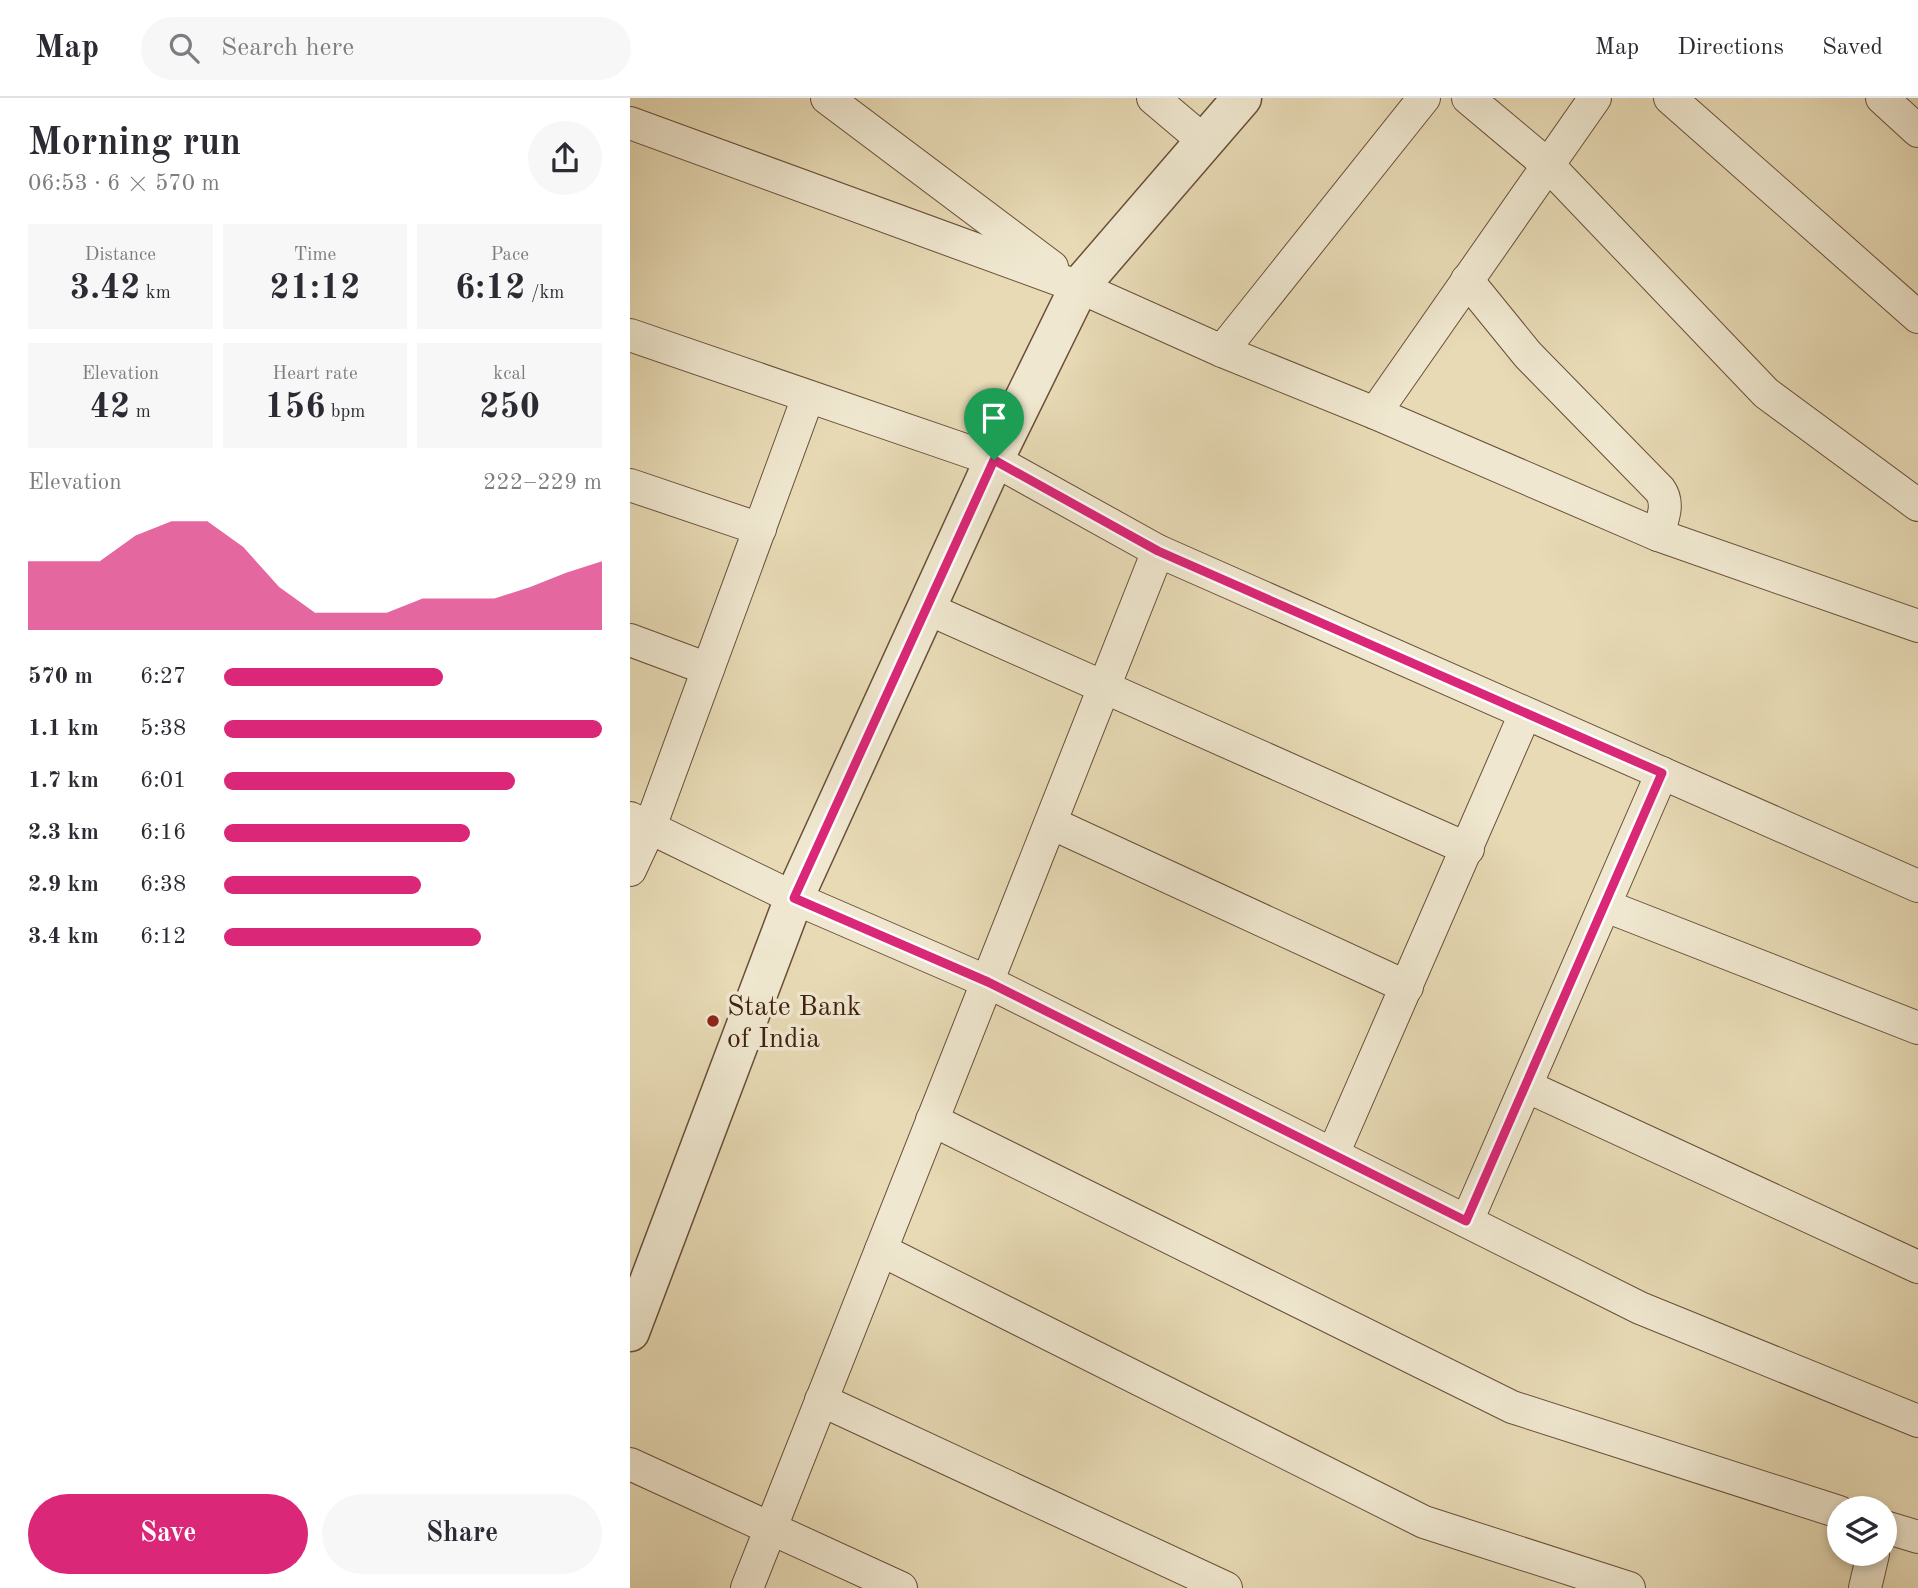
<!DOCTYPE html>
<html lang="en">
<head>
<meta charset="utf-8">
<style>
	:root { --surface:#fff; --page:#f7f7f7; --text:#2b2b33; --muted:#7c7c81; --line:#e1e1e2; --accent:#db2777 }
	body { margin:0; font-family:"Old Standard TT",serif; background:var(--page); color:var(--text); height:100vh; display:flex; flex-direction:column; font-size:26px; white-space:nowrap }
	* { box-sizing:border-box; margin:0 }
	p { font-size:23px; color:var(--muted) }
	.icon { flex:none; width:38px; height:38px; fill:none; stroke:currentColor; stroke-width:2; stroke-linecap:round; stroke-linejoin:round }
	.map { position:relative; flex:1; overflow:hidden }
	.sheet { display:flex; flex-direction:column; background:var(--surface); width:630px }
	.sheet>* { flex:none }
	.fabs { position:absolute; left:1197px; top:1398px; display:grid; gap:14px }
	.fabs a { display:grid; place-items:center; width:70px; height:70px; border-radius:50%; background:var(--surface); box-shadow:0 4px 10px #0003; font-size:35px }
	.pin { position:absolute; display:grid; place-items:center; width:60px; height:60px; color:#fff; margin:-72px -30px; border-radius:50% 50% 50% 0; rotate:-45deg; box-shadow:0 0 7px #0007 }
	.pin .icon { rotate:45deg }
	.round { display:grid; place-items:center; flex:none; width:74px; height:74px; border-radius:37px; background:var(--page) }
	.summary { display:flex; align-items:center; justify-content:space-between; height:119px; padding:0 28px }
	h1 { font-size:38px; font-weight:700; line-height:52px }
	.figures { display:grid; grid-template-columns:repeat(3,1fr); gap:10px; height:119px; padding:7px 28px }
	.figures div { display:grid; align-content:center; border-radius:0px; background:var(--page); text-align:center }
	.figures b { font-size:35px; font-weight:700 }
	.figures small { font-size:19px; font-weight:400 }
	.figures p { font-size:19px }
	.chart { height:196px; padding:14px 28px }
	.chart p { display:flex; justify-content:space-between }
	.chart svg { width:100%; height:126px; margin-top:7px; fill:var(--accent); opacity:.7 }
	.cta { display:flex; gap:14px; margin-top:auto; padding:14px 28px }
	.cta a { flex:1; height:80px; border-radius:42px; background:var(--accent); color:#fff; font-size:28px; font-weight:700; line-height:80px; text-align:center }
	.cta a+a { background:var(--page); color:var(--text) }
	ul { padding:0 28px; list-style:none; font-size:23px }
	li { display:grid; grid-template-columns:112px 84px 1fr; align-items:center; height:52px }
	li i { height:18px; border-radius:9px; background:var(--accent) }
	header { display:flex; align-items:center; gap:42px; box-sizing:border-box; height:98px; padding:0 35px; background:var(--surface); border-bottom:2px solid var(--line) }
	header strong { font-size:33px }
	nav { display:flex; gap:38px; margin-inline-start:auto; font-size:24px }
	.search { width:490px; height:63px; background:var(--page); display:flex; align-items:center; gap:18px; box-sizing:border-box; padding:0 24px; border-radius:38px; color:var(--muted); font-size:26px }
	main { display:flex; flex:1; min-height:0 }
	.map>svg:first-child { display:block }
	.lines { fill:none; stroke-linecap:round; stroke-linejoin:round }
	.minor-casing { stroke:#6a4e38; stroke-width:34 }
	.tertiary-casing { stroke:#6a4e38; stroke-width:41 }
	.minor { stroke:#efe7cf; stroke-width:32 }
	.tertiary { stroke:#efe7cf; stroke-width:38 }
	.route-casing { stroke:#fff; stroke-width:14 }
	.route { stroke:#db2777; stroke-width:9 }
	.poi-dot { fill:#8f2418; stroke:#efe7cf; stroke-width:2.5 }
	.labels { text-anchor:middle; stroke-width:7; stroke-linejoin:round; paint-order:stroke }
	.poi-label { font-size:28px; fill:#41200f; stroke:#efe7cf; text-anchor:start }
</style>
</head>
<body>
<header>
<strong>Map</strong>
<div class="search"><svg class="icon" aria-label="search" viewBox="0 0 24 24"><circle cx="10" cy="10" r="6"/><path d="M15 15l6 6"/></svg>Search here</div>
<nav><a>Map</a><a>Directions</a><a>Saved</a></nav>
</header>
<main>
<section class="sheet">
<div class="summary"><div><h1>Morning run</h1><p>06:53 · 6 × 570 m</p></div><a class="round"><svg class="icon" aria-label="share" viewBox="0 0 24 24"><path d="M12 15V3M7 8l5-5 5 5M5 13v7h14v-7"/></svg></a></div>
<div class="figures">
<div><p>Distance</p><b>3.42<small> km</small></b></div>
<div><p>Time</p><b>21:12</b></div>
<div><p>Pace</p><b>6:12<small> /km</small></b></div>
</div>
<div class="figures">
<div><p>Elevation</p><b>42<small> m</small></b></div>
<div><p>Heart rate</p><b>156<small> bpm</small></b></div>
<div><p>kcal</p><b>250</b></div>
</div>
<div class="chart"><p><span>Elevation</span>222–229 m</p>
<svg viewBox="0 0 160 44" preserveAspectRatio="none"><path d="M0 44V20L10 20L20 20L30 11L40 6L50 6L60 15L70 29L80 38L90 38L100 38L110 33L120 33L130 33L140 29L150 24L160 20V44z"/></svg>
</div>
<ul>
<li><b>570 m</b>6:27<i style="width:58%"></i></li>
<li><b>1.1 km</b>5:38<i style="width:100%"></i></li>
<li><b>1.7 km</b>6:01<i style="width:77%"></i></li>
<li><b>2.3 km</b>6:16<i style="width:65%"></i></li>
<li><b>2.9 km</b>6:38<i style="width:52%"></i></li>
<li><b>3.4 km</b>6:12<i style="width:68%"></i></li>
</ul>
<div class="cta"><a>Save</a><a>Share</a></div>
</section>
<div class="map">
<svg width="1288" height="1490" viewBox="0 0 1288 1490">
	<rect width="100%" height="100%" fill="#e7dab5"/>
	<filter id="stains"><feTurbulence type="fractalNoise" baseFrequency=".00286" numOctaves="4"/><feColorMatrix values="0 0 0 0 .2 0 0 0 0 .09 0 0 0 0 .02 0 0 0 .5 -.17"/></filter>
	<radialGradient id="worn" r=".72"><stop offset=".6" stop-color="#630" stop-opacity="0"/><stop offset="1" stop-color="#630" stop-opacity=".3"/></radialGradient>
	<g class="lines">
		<defs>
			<g id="minor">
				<polyline points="197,0 422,169"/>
				<polyline points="523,0 575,44"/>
				<polyline points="838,0 919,68 1136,295 1288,407"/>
				<polyline points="1040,0 1288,219"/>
				<polyline points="1252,0 1288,33"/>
				<polyline points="0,25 449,189 592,253 745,315 1028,437 1288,528"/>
				<path d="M837,182L898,257L1030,392C1040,406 1032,422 1028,437"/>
				<polyline points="0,237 364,362 528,453 1288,788"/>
				<polyline points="592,253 794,0"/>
				<polyline points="745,315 965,0"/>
				<polyline points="0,387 130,431"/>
				<polyline points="296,510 838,751"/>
				<polyline points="0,542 78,571"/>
				<polyline points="0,720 164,800 358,884 1010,1210 1288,1323"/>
				<polyline points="421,725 777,889"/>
				<polyline points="0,772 20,729 178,299"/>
				<polyline points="976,808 1288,930"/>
				<polyline points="896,988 1288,1169"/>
				<polyline points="302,1022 882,1309 1209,1414"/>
				<polyline points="703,1056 895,616"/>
				<polyline points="837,1123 1032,675"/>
				<polyline points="251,1152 794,1424 999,1490"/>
				<polyline points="191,1302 596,1490"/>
				<polyline points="0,1366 271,1490"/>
				<polyline points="1255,1429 1288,1439"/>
				<polyline points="117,1490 528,453"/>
				<polyline points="1235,1490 1243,1456"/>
			</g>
			<polyline id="tertiary" points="0,1234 164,800 364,362 449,189 612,0"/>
		</defs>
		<use href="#minor" class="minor-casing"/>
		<use href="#tertiary" class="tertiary-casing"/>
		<use href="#minor" class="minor"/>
		<use href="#tertiary" class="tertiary"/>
	</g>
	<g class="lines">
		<defs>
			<polygon id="route" points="364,362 528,453 1032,675 836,1123 358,884 164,800"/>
		</defs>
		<use href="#route" class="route-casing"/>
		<use href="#route" class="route"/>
	</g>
	<circle class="poi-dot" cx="83" cy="923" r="7"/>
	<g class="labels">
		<g class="poi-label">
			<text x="97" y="917">State Bank<tspan x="97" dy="32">of India</tspan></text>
		</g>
	</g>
	<rect width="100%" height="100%" filter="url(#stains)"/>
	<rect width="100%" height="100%" fill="url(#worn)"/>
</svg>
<div class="fabs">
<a><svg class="icon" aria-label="layers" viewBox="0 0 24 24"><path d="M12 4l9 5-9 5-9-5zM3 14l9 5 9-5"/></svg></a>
</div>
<div class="pin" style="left:364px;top:362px;background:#1e9e55"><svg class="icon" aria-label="arrive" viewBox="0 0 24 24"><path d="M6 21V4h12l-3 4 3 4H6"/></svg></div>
</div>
</main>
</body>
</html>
